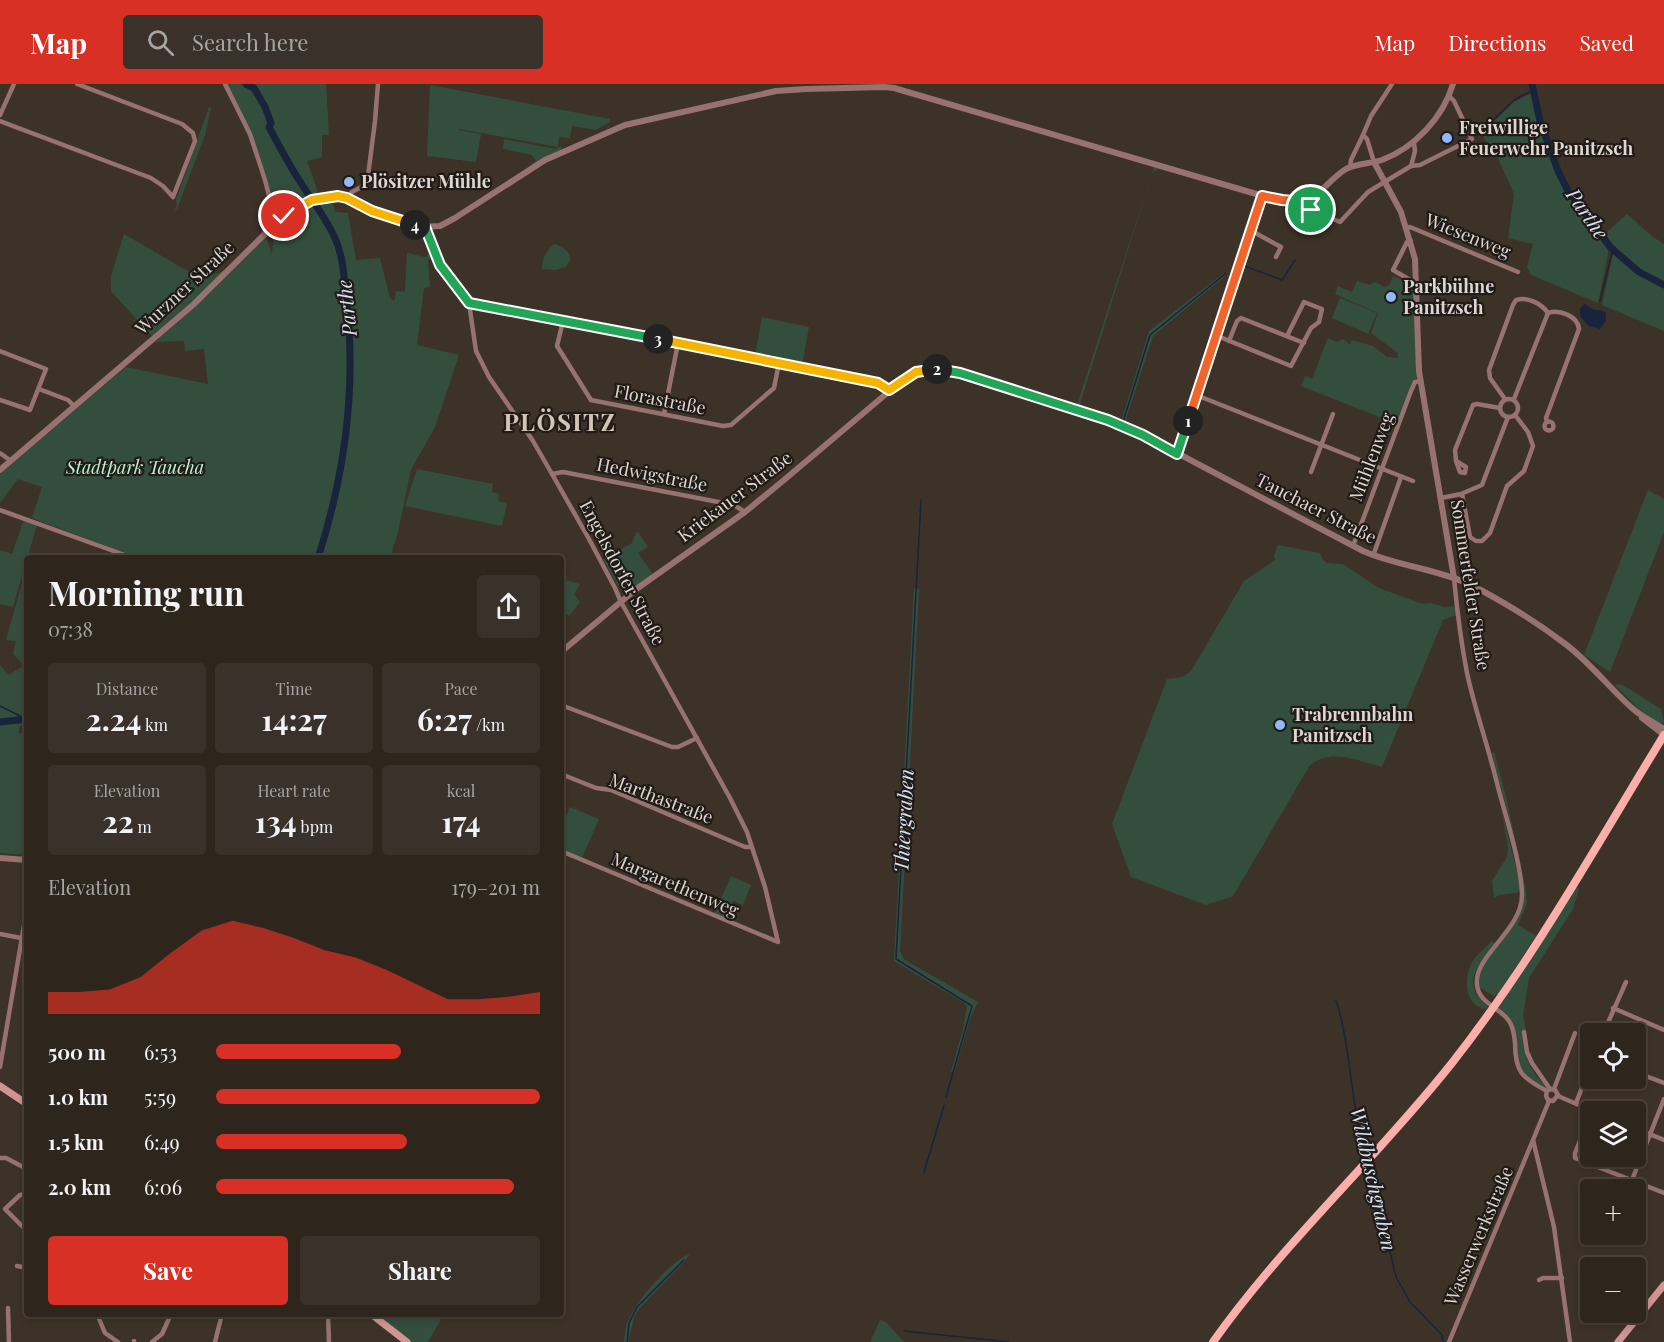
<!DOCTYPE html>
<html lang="en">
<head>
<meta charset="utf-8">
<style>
	:root { --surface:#2e261d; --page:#3a322a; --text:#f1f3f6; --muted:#a7a5a4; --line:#49433b; --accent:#d93025 }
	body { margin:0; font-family:"Playfair Display",serif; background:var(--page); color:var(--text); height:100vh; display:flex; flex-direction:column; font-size:22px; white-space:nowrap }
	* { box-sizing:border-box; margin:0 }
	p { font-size:20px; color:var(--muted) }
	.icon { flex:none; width:33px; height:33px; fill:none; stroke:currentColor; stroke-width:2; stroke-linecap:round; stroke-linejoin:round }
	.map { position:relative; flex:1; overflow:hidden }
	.sheet { position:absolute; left:24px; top:471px; width:540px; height:762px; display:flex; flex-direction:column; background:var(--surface); border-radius:6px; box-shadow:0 3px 9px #0003,0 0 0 2px var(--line) }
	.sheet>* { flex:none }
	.controls { position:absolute; left:1580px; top:939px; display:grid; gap:12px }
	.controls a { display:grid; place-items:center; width:66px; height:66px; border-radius:6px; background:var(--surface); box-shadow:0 3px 9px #0003,0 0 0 2px var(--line); font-size:30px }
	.pin { position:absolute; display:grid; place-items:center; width:51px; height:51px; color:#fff; margin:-26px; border:3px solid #fff; border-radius:50%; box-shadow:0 2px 6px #0007 }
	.km { position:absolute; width:30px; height:30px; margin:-15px; border-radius:50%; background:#222; color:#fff; font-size:16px; line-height:30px; text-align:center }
	.round { display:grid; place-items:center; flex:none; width:63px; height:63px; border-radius:6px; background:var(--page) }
	.overview { display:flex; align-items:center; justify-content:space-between; height:102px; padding:0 24px }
	h1 { font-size:33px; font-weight:700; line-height:45px }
	.metrics { display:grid; grid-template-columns:repeat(3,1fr); gap:9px; height:102px; padding:6px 24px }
	.metrics div { display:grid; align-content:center; border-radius:6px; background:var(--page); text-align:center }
	.metrics b { font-size:30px; font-weight:700 }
	.metrics small { font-size:16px; font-weight:400 }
	.metrics p { font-size:16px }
	.chart { height:168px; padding:12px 24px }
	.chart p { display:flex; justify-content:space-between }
	.chart svg { width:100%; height:108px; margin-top:6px; fill:var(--accent); opacity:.7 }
	.cta { display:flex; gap:12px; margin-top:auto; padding:12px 24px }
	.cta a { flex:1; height:69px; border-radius:6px; background:var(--accent); color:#fff; font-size:24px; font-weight:700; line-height:69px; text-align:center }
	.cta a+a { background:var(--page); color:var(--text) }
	ul { padding:0 24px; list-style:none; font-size:20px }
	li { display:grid; grid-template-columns:96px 72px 1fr; align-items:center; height:45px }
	li i { height:15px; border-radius:8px; background:var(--accent) }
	header { display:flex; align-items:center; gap:36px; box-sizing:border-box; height:84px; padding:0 30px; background:var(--accent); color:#fff }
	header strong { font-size:28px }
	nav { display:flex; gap:33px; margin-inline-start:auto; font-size:21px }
	.search { width:420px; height:54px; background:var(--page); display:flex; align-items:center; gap:15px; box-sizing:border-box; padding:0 21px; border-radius:6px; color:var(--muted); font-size:22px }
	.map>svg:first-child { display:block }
	.green { fill:#344e3e }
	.water { fill:#17243c }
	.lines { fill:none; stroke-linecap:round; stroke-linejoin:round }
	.stream { stroke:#17243c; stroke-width:1.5 }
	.river { stroke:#17243c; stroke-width:7 }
	.minor { stroke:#987270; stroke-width:4.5 }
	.tertiary { stroke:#987270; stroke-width:6 }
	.secondary { stroke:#d19492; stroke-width:7 }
	.primary { stroke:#fcaeab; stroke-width:8 }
	.split-1-casing { stroke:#fff; stroke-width:12 }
	.split-2-casing { stroke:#fff; stroke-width:12 }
	.split-3-casing { stroke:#fff; stroke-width:12 }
	.split-4-casing { stroke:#fff; stroke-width:12 }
	.split-5-casing { stroke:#fff; stroke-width:12 }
	.split-1 { stroke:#f0652b; stroke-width:8 }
	.split-2 { stroke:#22a559; stroke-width:8 }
	.split-3 { stroke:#f5b400; stroke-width:8 }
	.split-4 { stroke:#22a559; stroke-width:8 }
	.split-5 { stroke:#f5b400; stroke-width:8 }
	.poi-dot { fill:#92b7fd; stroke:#201b16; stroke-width:2 }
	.labels { text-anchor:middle; stroke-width:4.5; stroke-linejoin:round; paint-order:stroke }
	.poi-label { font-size:18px; font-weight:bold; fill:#ded7d1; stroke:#201b16; text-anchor:start }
	.street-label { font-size:18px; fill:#ded7d1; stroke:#201b16 }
	.park-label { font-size:18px; font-style:italic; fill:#b8f4cf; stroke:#201b16 }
	.water-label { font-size:20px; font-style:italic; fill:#d6e2f6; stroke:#201b16 }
	.district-label { font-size:24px; font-weight:bold; letter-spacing:1.5px; fill:#d2c4b6; stroke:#201b16 }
</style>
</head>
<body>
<header>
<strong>Map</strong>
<div class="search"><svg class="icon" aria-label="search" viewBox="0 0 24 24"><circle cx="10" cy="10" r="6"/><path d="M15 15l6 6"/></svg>Search here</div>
<nav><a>Map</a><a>Directions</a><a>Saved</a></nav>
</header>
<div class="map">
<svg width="1664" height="1258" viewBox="0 0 1664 1258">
	<rect width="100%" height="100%" fill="#3d3227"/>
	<g class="green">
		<path d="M222,0C241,20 277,115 269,142L203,208L152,252L111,207V192L124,150L186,186C196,191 212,193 223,187C230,183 265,146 269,138C273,104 240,30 222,0Z"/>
		<polygon points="226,0 326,0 329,51 322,51 322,73 307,77 319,111 312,113 286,74 307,114 281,132 276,131 267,95"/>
		<polygon points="430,1 610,35 610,38 596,46 572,42 570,54 559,53 558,63 459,45 458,46 481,50 476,78 427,72"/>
		<path d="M1532,9C1540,43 1549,80 1567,109C1580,129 1595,146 1609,165L1598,219L1531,191L1527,183L1533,160L1508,154L1514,110L1494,65L1484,55V47L1514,18Z"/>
		<polygon points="209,23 211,24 205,51 177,125 174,127 177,122 176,116"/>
		<polygon points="504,55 555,65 561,62 561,67 532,82 531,80 536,77 532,71 503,65"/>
		<polygon points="1154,83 1197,94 1158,85 1152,89 1080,320 1082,324 1122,335 1149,247 1224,189 1225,192 1153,252 1126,335 1127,340 1145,348 1170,363 1175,361 1230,194 1232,194 1178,362 1174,365 1076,324"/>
		<polygon points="326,115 332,115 335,128 348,129 356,176 380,174 390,214 394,217 396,207 405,208 407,169 425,173 430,169 431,173 428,177 430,203 424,204 417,261 459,271 435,343 411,386 398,448 390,474 138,474 32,434 42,403 18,395 0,419 0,390 126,283 208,300 204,265 185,267 184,257 155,258 207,212 266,153 272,170 274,145 307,121 312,119 325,137 314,119"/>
		<path d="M1627,130L1653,153L1664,160V199C1639,186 1621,172 1605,150Z"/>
		<path d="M554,160L563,163L570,171V176L566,183L556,186L542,185C542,173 546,168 554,160Z"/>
		<polygon points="1613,170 1636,188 1664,202 1664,247 1602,221"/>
		<polygon points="1393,192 1414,202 1418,292 1413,297 1397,340 1301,302 1305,292 1312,295 1328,254 1337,258 1343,255 1350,261 1352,256 1373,262 1387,273 1398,274 1398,269 1371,249 1378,229 1335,210 1338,202 1352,208 1357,197 1370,201 1375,198 1385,203 1389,201"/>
		<polygon points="1340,214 1377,229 1368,250 1332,234"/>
		<polygon points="762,233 809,243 802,281 755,272"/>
		<polygon points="417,385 493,400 492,408 499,410 498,417 507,419 502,442 405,422"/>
		<polygon points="1648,406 1664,415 1664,448 1610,588 1584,571"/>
		<polygon points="24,436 37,441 13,523 1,520 0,522 0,466 12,470"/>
		<polygon points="636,448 639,449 648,463 638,469 653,490 633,505 624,502 618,502 603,475 632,459"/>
		<path d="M1278,461L1320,469L1323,476L1327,479L1343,480L1379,504L1423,520L1431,519L1445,523L1454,522C1465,540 1463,573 1468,594C1484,662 1503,728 1519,796L1520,805L1516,809L1499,811L1494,814L1492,797L1507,773L1508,763L1499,713L1466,588L1457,531L1443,536L1382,683C1358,677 1332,664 1310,681L1233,812L1206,821L1131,793L1112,740L1167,595L1182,593L1191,587L1244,497L1275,476L1274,471Z"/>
		<polygon points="27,481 27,642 20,642 18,649 27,650 27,771 0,769 0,581 9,591 24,581 13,570 16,557 6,556"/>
		<polygon points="561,495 580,500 574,510 580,518 569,532 561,526"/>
		<polygon points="914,504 919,505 900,868 905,876 978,918 971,932 954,989 951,988 963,945 967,923 964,919 894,877"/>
		<path d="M1616,600L1623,601L1661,625L1664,639C1640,635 1632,614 1615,602Z"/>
		<path d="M1494,667L1506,713L1526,806L1527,819L1518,841L1536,852L1499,909L1494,912L1479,903C1476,871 1522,848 1524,810L1509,734L1492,670Z"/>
		<polygon points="570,723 599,735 582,774 561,765 561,744"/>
		<polygon points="731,792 751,801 743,821 733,817 725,835 714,830"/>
		<path d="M1576,802L1579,805L1573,825L1529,894L1523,932L1526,945L1522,948C1523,968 1530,990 1547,1002L1546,1003L1530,996L1518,980L1508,933L1498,923Z"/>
		<path d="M1491,857L1495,859C1477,882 1460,900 1488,923L1485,925C1463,921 1463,889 1475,874C1480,868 1487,863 1491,857Z"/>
		<path d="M690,1170L683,1179L639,1225L634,1233L628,1258H624C625,1250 625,1242 629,1235C638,1215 669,1178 690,1170Z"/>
		<polygon points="374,1230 444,1230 428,1258 410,1258"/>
		<polygon points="880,1236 886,1238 904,1258 870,1258"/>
	</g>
	<polygon class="water" points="1585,220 1594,226 1601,226 1606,229 1606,237 1600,245 1589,242 1580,232 1580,224"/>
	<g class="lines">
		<g class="stream">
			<polyline points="1483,46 1514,16 1533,6"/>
			<polyline points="1242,181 1282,196 1295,176"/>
			<polyline points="1600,217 1613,165"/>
			<polyline points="955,292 1114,342"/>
			<polyline points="1123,338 1150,251 1225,190"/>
			<polyline points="921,416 896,875 972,922 946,1013"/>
			<polyline points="0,622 24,634"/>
			<path d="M1336,916C1352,966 1350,1024 1367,1074"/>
			<polyline points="1369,1078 1396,1193 1410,1218 1442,1251 1443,1258"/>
			<polyline points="924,1088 944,1022"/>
			<polyline points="904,1247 1009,1258"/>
			<polyline points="627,1258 629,1239 637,1223 684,1176"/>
		</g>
		<g class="river">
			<path d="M246,0L254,4L265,23L271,39L269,43C279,62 289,81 301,99C312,117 326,134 335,154C343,172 344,192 346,212C357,302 346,387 318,474"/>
			<polyline points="1532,0 1540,37 1558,87 1568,107 1610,163 1639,188 1664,201"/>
			<polyline points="0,638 27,635"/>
		</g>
		<g class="minor">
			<polyline points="225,0 250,50 265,96 276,139"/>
			<polyline points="0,31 14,0"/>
			<polyline points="0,37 151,94 163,102 173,113 195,57 193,49 182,40 77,0"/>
			<polyline points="1374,78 1367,55 1363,51 1371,32 1392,0"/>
			<polyline points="1411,82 1420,81 1472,55 1454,17 1449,12"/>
			<polyline points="1350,84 1351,76 1363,51"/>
			<polyline points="347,114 352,108 367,100 375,37 378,0"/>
			<polyline points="1306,118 1311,126 1340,138 1368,108 1411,82 1415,67 1414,59"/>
			<polyline points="425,143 440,181 469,219 476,267 489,293 533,357 552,390 589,455 615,504 621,518 730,714 747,748 765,803 778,858 561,767"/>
			<polyline points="1407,144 1410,143 1518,188"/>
			<polyline points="1250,146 1281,163 1276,173"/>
			<polyline points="1411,157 1407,158 1393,186 1417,200"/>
			<polyline points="469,219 878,299 889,306"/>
			<polyline points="563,237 557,262 591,316 723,342 731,341 774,304 779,279"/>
			<polyline points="1215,251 1291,282 1311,244 1319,238 1322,225 1304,218 1287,252"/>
			<polyline points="1229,257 1237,237 1241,234 1304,259"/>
			<polyline points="0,267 46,285 30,326 0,316"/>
			<polyline points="39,305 68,316 74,322"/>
			<polyline points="1196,311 1413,397"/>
			<circle cx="1509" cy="324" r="9"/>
			<path d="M1505,315L1490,294L1489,286L1513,221L1516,216C1527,212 1542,220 1548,229"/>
			<polyline points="1514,315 1548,229"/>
			<polyline points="664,330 678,259"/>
			<circle cx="1549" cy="342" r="4.5"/>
			<path d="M1547,338L1546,334L1579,245C1578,232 1559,225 1548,229"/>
			<polyline points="0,369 11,377"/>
			<polyline points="1177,370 1262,112"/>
			<polyline points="1456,377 1455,366 1473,321 1477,320 1500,324"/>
			<polygon points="1456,377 1466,383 1465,389 1460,388"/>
			<polyline points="1311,388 1333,330"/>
			<polyline points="552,390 563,388 734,421 745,428"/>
			<polyline points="1462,410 1470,453 1476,457 1482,457 1490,449 1507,402 1524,387 1533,362 1528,348 1515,331"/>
			<polyline points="1441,414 1461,410 1482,401 1508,333"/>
			<polyline points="0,426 133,474"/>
			<polyline points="1353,462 1411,307 1415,298 1421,297"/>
			<polyline points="1373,472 1401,393"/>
			<path d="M1454,494C1457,526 1461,558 1467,589C1475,626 1488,662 1497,699C1505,731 1521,778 1522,810C1523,846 1473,872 1477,901C1479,920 1500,923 1509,937C1514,944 1514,951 1515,959C1515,988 1522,994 1547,1007L1551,1005L1555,1006L1558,1011L1553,1017L1548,1016L1546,1012L1547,1007"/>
			<polyline points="561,621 672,663 678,663 697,654"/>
			<polyline points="561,690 596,704 611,706 745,763 752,763"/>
			<polyline points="0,850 21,854"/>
			<polyline points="1613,924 1664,946"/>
			<polyline points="1524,948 1527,968 1532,979 1550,1005"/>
			<polyline points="1603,950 1626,898"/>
			<polyline points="0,983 27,824"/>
			<polyline points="1635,988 1664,999"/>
			<polyline points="1554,1005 1575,949"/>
			<polyline points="1558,1012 1595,1028"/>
			<polyline points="1549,1017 1533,1056 1554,1143 1570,1258"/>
			<polyline points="1576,1019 1590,983"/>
			<polyline points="1590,1032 1575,1069 1575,1074 1664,1109"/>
			<polyline points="1635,1044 1664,1056"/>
			<polyline points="0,1074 6,1074 27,1085"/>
			<polyline points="27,1091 27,1111"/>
			<polyline points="1632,1096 1664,1015"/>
			<polyline points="26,1110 20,1111 5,1125 27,1147"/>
			<polyline points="17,1182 27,1184"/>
			<polyline points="1539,1196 1543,1194 1562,1194"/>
			<polyline points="8,1224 9,1258"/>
			<polyline points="97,1230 105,1249 118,1258"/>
			<polyline points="328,1230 329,1258"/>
			<polyline points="134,1257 134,1258"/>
			<polyline points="152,1258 162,1250 171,1230"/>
			<polyline points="215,1258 222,1230"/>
			<polyline points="1449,1258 1533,1056"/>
		</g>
		<g class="tertiary">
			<polyline points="1374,78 1401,128 1415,175 1419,287 1454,494"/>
			<path d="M0,386L194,220L276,139L306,118L330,112L347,114L373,127L421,143L440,142L455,134L545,76L625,41L776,7L806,5L884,3L894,4L1270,114L1306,118C1321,110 1331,94 1346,85C1357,79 1370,80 1382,76C1414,64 1443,34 1453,0"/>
			<path d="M561,568L635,506L745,428L784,396L905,294L926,285L946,286L960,289L1108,336L1143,351L1363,467C1397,482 1438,485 1471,501C1504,518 1535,537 1564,559C1590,578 1609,604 1633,625C1642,633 1654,638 1664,645"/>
			<polyline points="1642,634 1664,651"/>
			<polyline points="0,774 27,776"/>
		</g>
		<g class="secondary">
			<polyline points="0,1002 27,1020"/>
			<polyline points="371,1230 407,1258"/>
			<polyline points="1618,1258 1664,1201"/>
		</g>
		<path class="primary" d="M1213,1258C1284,1158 1376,1075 1452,979C1533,876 1596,762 1664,651"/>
	</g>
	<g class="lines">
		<defs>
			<polyline id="split-1" points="1188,337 1262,112 1282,116 1306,118 1311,126"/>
			<polyline id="split-2" points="937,285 960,289 1108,336 1143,351 1177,370 1188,337"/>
			<polyline id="split-3" points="658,255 878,299 889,306 916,288 937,285"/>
			<polyline id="split-4" points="415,141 425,143 440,181 469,219 658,255"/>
			<polyline id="split-5" points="284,132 312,116 338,112 347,114 372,127 415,141"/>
		</defs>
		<use href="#split-1" class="split-1-casing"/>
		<use href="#split-2" class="split-2-casing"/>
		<use href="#split-3" class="split-3-casing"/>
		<use href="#split-4" class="split-4-casing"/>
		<use href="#split-5" class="split-5-casing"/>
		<use href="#split-1" class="split-1"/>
		<use href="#split-2" class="split-2"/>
		<use href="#split-3" class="split-3"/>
		<use href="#split-4" class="split-4"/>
		<use href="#split-5" class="split-5"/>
	</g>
	<g class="poi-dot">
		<circle cx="1447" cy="54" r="6"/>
		<circle cx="349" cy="98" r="6"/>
		<circle cx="1391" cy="213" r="6"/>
		<circle cx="1280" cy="641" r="6"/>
	</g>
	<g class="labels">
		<g class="poi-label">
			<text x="1459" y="50">Freiwillige<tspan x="1459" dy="21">Feuerwehr Panitzsch</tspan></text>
			<text x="361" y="104">Plösitzer Mühle</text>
			<text x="1403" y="209">Parkbühne<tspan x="1403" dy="21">Panitzsch</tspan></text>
			<text x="1292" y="637">Trabrennbahn<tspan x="1292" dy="21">Panitzsch</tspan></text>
		</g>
		<g class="street-label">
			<text transform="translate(1468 152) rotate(22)" y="6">Wiesenweg</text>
			<text transform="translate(185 204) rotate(-43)" y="6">Wurzner Straße</text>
			<text transform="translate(660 316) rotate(11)" y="6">Florastraße</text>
			<text transform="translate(1372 373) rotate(-69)" y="6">Mühlenweg</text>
			<text transform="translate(652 391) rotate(11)" y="6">Hedwigstraße</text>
			<text transform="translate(735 413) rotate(-37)" y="6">Kriekauer Straße</text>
			<text transform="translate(1316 425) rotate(27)" y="6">Tauchaer Straße</text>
			<text transform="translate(622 489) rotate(62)" y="6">Engelsdorfer Straße</text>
			<text transform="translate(1470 501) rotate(81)" y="6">Sommerfelder Straße</text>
			<text transform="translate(661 715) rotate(21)" y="6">Marthastraße</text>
			<text transform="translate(675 801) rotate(23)" y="6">Margarethenweg</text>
			<text transform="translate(1479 1152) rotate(-67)" y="6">Wasserwerkstraße</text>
		</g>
		<g class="park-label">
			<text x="135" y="390">Stadtpark Taucha</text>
		</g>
		<g class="water-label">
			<text transform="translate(1587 130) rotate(55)" y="7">Parthe</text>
			<text transform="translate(347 224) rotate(-96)" y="7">Parthe</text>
			<text transform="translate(904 737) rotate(-87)" y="7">Thiergraben</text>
			<text transform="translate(1373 1095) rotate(77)" y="7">Wildbuschgraben</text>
		</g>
		<g class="district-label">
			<text x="560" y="347">PLÖSITZ</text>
		</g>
	</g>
</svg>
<div class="controls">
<a><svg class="icon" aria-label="locate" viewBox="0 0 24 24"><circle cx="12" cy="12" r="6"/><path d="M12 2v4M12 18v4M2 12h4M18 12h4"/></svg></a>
<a><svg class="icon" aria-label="layers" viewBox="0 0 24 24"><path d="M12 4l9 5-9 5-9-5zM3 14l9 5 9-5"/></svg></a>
<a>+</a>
<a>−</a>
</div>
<div class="pin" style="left:1311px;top:126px;background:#1e9e55"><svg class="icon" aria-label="arrive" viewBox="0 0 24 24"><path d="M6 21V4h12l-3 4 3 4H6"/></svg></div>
<div class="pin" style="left:284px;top:132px;background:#d93025"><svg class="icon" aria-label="check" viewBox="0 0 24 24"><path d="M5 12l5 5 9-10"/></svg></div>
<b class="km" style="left:1188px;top:337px">1</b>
<b class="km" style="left:937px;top:285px">2</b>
<b class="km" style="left:658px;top:255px">3</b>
<b class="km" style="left:415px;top:141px">4</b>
<section class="sheet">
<div class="overview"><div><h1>Morning run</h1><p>07:38</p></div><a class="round"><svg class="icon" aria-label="share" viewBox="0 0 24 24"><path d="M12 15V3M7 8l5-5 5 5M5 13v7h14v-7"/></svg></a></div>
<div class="metrics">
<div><p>Distance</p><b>2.24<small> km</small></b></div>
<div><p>Time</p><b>14:27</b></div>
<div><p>Pace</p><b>6:27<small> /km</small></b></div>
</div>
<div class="metrics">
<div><p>Elevation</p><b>22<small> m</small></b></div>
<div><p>Heart rate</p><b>134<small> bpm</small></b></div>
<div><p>kcal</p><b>174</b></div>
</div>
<div class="chart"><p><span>Elevation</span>179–201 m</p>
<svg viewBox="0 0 160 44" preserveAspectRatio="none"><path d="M0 44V35L10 35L20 34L30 29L40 19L50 10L60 6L70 9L80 13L90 18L100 21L110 26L120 32L130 38L140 38L150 37L160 35V44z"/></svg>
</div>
<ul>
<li><b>500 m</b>6:53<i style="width:57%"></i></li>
<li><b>1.0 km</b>5:59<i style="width:100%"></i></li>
<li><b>1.5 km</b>6:49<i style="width:59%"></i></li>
<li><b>2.0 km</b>6:06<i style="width:92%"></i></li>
</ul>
<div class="cta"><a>Save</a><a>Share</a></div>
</section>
</div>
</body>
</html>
